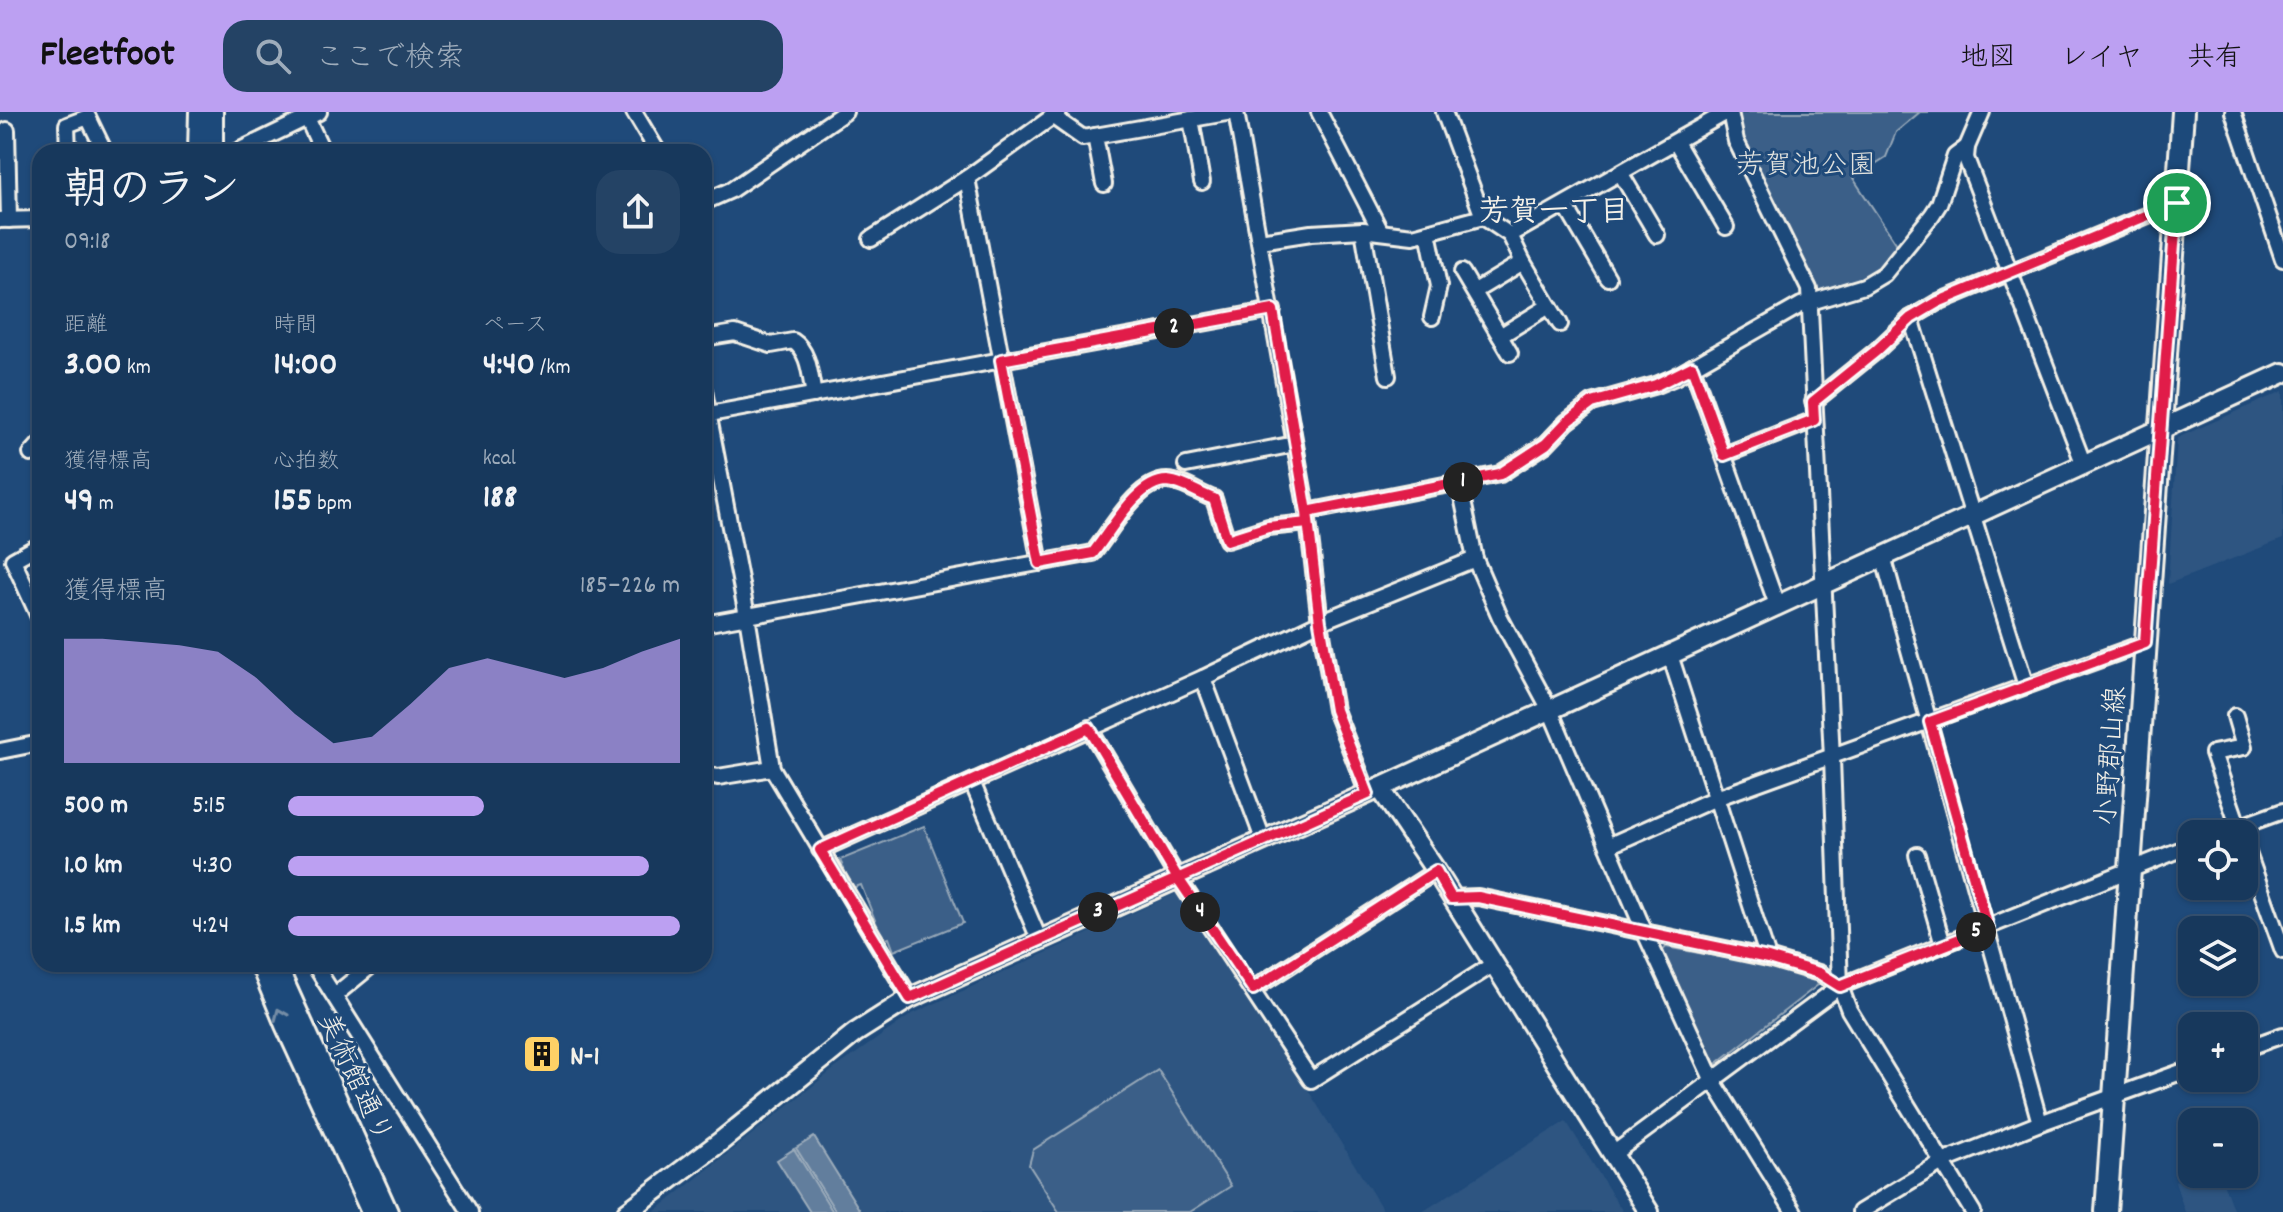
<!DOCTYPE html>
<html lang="ja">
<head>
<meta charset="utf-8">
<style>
	:root { --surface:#17385c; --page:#244365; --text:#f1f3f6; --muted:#9eacbb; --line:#365272; --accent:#bca0f2 }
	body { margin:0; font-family:Dekko,"Klee One",sans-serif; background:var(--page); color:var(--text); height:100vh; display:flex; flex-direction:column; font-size:30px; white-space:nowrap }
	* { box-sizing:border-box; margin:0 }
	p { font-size:26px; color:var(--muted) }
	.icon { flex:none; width:44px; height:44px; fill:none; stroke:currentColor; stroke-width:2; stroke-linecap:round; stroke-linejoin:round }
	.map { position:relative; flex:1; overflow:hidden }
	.sheet { position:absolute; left:32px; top:32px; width:680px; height:828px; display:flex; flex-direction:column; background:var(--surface); border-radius:24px; box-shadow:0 2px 6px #0004,0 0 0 2px var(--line) }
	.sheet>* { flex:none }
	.controls { position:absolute; left:2178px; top:708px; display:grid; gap:16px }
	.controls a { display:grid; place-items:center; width:80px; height:80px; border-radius:16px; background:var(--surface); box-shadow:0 2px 6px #0004,0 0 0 2px var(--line); font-size:40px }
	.pin { position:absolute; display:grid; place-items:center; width:68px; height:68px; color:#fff; margin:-34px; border:4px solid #fff; border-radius:50%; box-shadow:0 2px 8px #0007 }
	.km { position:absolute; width:40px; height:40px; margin:-20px; border-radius:50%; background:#222; color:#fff; font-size:22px; line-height:40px; text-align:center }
	.round { display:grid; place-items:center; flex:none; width:84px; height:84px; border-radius:24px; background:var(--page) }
	.head { display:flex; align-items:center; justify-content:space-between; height:136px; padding:0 32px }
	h1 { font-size:44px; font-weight:800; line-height:60px }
	.stats { display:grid; grid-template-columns:repeat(3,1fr); gap:12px; height:136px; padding:8px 32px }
	.stats div { display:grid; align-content:center }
	.stats b { font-size:34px; font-weight:800 }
	.stats small { font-size:22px; font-weight:400 }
	.stats p { font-size:22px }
	.chart { height:224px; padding:16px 32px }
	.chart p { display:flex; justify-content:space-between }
	.chart svg { width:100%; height:144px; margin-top:8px; fill:var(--accent); opacity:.7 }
	ul { padding:0 32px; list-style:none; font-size:26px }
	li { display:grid; grid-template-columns:128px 96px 1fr; align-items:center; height:60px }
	li i { height:20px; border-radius:10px; background:var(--accent) }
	header { display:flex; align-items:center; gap:48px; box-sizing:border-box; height:112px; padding:0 40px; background:var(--accent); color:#111 }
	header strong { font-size:38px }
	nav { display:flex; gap:44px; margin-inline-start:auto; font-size:28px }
	.search { width:560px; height:72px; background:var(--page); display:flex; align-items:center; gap:20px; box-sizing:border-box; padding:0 28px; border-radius:24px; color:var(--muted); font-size:30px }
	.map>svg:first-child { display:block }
	.built { fill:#2d5581 }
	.green { fill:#3a5f88; stroke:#97a8b8; stroke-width:2 }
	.water { fill:#627e9d; stroke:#9cacbb; stroke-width:2 }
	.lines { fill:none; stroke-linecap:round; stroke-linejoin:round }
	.street-casing { stroke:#f4f1e8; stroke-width:20 }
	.secondary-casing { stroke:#f4f1e8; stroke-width:24 }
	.primary-casing { stroke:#f4f1e8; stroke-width:26 }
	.street { stroke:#1f4a7a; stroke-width:14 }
	.secondary { stroke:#1f4a7a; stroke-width:18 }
	.primary { stroke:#1f4a7a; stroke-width:20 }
	.oneway { stroke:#748da6 }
	.route-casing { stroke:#fff; stroke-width:16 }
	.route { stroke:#e11d48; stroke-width:10 }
	.labels { text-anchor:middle; stroke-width:6; stroke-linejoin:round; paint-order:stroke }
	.park-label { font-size:28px; fill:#e1e2de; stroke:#1f4a7a }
	.street-label { font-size:28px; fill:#f4f1e8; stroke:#1f4a7a }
	.poi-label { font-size:28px; font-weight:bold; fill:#f4f1e8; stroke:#1f4a7a; text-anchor:start }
	.neighbourhood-label { font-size:30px; font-weight:bold; fill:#f4f1e8; stroke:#1f4a7a }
</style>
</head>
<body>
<header>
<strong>Fleetfoot</strong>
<div class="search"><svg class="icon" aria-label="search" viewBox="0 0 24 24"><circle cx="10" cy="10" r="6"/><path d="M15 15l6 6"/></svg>ここで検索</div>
<nav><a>地図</a><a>レイヤ</a><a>共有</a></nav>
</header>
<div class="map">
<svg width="2283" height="1100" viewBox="0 0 2283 1100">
	<rect width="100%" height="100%" fill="#1f4a7a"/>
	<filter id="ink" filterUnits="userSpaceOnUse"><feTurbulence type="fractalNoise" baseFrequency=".0125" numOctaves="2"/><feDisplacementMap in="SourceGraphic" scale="16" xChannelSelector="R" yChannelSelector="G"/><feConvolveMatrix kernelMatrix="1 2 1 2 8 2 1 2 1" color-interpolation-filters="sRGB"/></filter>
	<g filter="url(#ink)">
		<g class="built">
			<polygon points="2283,279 2283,427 2168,472 2177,326"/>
			<polygon points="1179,780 1252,888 1384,1100 654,1100 834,957 912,902"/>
			<polygon points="1566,1009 1623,1100 1422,1100"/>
			<polygon points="2198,1062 2220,1062 2234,1100 2185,1100 2175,1070"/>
		</g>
		<g class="green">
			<polygon points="1739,0 1975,0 1920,0 1896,20 1886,45 1853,66 1900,137 1875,168 1816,184 1738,22 1735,9"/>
			<polygon points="924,714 963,811 894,839 889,826 883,828 861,773 852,776 840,748"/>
			<polygon points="1666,835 1814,862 1818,873 1716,952 1710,951 1662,840"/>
			<polygon points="1158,958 1231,1074 1190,1100 1059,1100 1029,1053 1033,1038"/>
		</g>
		<g class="water">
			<polygon points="814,1025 859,1097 855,1100 836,1100 796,1036"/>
			<polygon points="794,1037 833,1100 810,1100 777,1048"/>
		</g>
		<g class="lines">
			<defs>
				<g id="street">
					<polyline points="634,0 658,40"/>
					<polyline points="1236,0 1307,400 1320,510 1335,598 1368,682"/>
					<polyline points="1319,0 1381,120"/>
					<polyline points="1444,0 1483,105 1510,123 1727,0"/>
					<polyline points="1730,0 1736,29 1809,177 1832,646 1840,874 1849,898 1973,1100"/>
					<polyline points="2233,0 2283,147"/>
					<polyline points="1052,4 1083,26 1095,24"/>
					<polyline points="307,6 323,40"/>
					<polyline points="1191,7 1202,70"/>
					<polyline points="7,18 9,108"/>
					<polyline points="1676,30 1726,115"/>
					<polyline points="1967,35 1966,46 2084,353"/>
					<polyline points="68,40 67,13 88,5 105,40"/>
					<polyline points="236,40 319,0"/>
					<polyline points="1621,62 1657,123"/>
					<polyline points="967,66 1040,451"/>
					<polyline points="1104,72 1095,24 1232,0"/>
					<polyline points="704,90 731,78 845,0"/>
					<polyline points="1565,93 1608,166"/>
					<polyline points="0,108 40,107"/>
					<polyline points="1363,118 1388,264"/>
					<polyline points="1428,120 1439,174 1432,205"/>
					<polyline points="1510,123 1523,150 1560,212"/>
					<polyline points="871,127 967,66 1059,0"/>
					<polyline points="1260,129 1311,121 1363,118 1413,124 1483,105"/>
					<polyline points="1462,160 1510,241"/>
					<polyline points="1475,179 1523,150"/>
					<polyline points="1911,206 2026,574"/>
					<polyline points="1500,224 1549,194"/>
					<path d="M704,226L735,221L771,233L793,229C810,240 810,265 814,283"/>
					<polyline points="1692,255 1777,493"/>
					<polyline points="704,279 747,504 772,656 910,886"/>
					<polyline points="1813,290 1876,239 1911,206 1938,190 2177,91"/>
					<polyline points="704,303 1273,198"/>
					<polyline points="31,342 40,332"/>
					<polyline points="1724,343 1814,308"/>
					<polyline points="1186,353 1295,332"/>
					<polyline points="1459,370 1475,447 1500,505 1550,598 1645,821 1713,969 1794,1100"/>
					<polyline points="1307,400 1500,362 1546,332 1567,310 1592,291 1656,273 1675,265 1801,193 1864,174 1884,162 1932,103 1939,92 1955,44 1967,35 1982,0"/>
					<polyline points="40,433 13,448 40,507"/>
					<polyline points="1883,444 2040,1011"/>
					<path d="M704,512L1093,441C1111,419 1137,369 1167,369C1181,369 1200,382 1214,387L1227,428L1268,415L1308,411"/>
					<polyline points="1670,543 1768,846"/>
					<polyline points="1203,566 1263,727"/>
					<polyline points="2235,604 2244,635 2213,641 2241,722"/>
					<polyline points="1089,616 1177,765 1311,968 1494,852"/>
					<polyline points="0,639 40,631"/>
					<polyline points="704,662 718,665 772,656"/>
					<polyline points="972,670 1039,827"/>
					<polyline points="2219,722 2283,699"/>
					<polyline points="2244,730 2283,839"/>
					<polyline points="1608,734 1716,686 2145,531"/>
					<polyline points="820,738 1203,566 1320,510 1475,447"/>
					<polyline points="1917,743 1943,833"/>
					<polyline points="1451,786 1478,785 1768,846 1819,861 1840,874"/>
					<polyline points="314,852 470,1100"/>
					<polyline points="1253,877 1436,759"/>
					<polyline points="335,883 373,852"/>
					<polyline points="2244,937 2283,923"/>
					<polyline points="1613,1042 1840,874 2192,733"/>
					<polyline points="1860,1100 1942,1050 2040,1011 2192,956"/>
				</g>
				<g id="secondary">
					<polyline points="198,40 199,0"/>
					<polyline points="213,40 213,0"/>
					<polyline points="1380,676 1436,759 1649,1100"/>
					<polyline points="260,852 285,913 371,1100"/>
					<polyline points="276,852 388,1100"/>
					<polyline points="627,1100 720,1030 855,921 910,886 1380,676 2283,261"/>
				</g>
				<polyline id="primary" points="2106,1100 2183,0"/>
			</defs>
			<use href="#street" class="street-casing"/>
			<use href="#secondary" class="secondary-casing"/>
			<use href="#primary" class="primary-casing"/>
			<use href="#street" class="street"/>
			<use href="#secondary" class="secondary"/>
			<use href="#primary" class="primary"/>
		</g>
		<defs><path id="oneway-chevron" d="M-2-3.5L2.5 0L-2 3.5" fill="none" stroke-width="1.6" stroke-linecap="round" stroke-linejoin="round" transform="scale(2)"/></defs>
		<use class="oneway" href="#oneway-chevron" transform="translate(280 902) rotate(-113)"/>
	</g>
	<g class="lines" filter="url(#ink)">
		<defs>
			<path id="route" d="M2177,91L1938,190L1911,206L1876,239L1813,290L1814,308L1724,343L1692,255L1656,273L1592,291L1567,310L1546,332L1500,362L1307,400L1308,411L1268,415L1227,428L1214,387C1199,382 1183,370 1167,369C1137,369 1111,419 1093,441L1040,451L1001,248L1273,198L1307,400L1320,510L1335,598L1368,682L910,886L820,738L1089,616L1177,765L1253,877L1436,759L1451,786L1478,785L1768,846L1819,861L1840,874L1988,816L1930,610L2145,531L2177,91"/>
		</defs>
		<use href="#route" class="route-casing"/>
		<use href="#route" class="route"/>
	</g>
	<defs>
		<symbol id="building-square" viewBox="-11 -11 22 22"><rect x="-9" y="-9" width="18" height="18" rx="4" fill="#ffd166" stroke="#1f4a7a"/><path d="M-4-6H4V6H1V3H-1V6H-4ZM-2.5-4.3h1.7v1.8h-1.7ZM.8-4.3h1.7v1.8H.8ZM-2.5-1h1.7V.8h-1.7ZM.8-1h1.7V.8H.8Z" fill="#111"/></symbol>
	</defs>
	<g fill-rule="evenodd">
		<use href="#building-square" x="520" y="920" width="44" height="44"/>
	</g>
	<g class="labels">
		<g class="park-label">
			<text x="1806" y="61">芳賀池公園</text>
		</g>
		<g class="street-label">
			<text transform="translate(2109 644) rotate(-86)" y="10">小野郡山線</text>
			<text transform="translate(357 965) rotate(65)" y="10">美術館通り</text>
		</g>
		<g class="poi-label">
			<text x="570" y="952">N-1</text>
		</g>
		<g class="neighbourhood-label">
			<text x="1554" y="108">芳賀一丁目</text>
		</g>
	</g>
</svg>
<div class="controls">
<a><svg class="icon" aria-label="locate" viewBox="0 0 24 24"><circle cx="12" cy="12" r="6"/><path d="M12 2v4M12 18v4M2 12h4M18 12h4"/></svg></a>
<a><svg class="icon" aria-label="layers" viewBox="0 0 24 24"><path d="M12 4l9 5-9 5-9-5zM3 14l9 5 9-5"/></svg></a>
<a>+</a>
<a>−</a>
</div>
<div class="pin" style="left:2177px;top:91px;background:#1e9e55"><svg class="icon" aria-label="arrive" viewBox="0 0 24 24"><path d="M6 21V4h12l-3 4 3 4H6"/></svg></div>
<b class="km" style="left:1463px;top:370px">1</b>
<b class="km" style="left:1174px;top:216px">2</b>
<b class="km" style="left:1098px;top:800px">3</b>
<b class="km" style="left:1200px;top:800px">4</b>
<b class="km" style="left:1976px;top:820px">5</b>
<section class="sheet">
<div class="head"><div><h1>朝のラン</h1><p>09:18</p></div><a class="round"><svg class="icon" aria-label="share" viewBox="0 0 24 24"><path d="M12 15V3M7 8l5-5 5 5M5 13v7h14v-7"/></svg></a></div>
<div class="stats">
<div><p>距離</p><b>3.00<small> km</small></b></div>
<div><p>時間</p><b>14:00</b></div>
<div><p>ペース</p><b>4:40<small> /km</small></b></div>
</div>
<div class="stats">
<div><p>獲得標高</p><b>49<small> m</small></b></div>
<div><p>心拍数</p><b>155<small> bpm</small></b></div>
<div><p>kcal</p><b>188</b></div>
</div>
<div class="chart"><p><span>獲得標高</span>185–226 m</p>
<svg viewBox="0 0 160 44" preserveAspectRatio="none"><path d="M0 44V6L10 6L20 7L30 8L40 10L50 18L60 29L70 38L80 36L90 26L100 15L110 12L120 15L130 18L140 15L150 10L160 6V44z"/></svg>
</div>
<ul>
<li><b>500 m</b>5:15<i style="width:50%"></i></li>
<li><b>1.0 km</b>4:30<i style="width:92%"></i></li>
<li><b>1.5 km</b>4:24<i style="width:100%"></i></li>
</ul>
</section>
</div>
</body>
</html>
